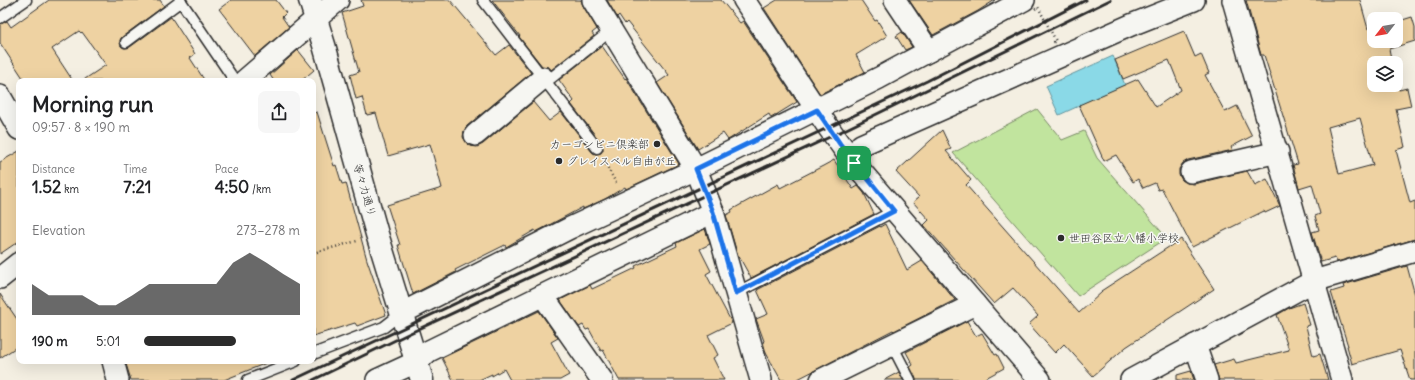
<!DOCTYPE html>
<html lang="en">
<head>
<meta charset="utf-8">
<style>
	:root { --surface:#fff; --page:#f6f6f6; --text:#202124; --muted:#757577; --accent:#2b2b2b }
	body { margin:0; font-family:Delius,"Klee One",sans-serif; background:var(--page); color:var(--text); height:100vh; display:flex; flex-direction:column; font-size:15px; white-space:nowrap }
	* { box-sizing:border-box; margin:0 }
	p { font-size:13px; color:var(--muted) }
	.icon { flex:none; width:22px; height:22px; fill:none; stroke:currentColor; stroke-width:2; stroke-linecap:round; stroke-linejoin:round }
	.map { position:relative; flex:1; overflow:hidden }
	.side { position:absolute; left:16px; top:78px; width:300px; height:286px; display:flex; flex-direction:column; background:var(--surface); border-radius:8px; box-shadow:0 4px 16px #0002 }
	.side>* { flex:none }
	.needle { width:26px; rotate:239deg }
	.controls { position:absolute; left:1367px; top:12px; display:grid; gap:8px }
	.controls a { display:grid; place-items:center; width:36px; height:36px; border-radius:8px; background:var(--surface); box-shadow:0 4px 16px #0002; font-size:20px }
	.pin { position:absolute; display:grid; place-items:center; width:34px; height:34px; color:#fff; margin:-17px; border-radius:8px; box-shadow:0 2px 6px #0006 }
	.round { display:grid; place-items:center; flex:none; width:42px; height:42px; border-radius:8px; background:var(--page) }
	.overview { display:flex; align-items:center; justify-content:space-between; height:68px; padding:0 16px }
	h1 { font-size:22px; font-weight:700; line-height:30px }
	.stats { display:grid; grid-template-columns:repeat(3,1fr); gap:6px; height:68px; padding:4px 16px }
	.stats div { display:grid; align-content:center }
	.stats b { font-size:17px; font-weight:700 }
	.stats small { font-size:11px; font-weight:400 }
	.stats p { font-size:11px }
	.chart { height:112px; padding:8px 16px }
	.chart p { display:flex; justify-content:space-between }
	.chart svg { width:100%; height:72px; margin-top:4px; fill:var(--accent); opacity:.7 }
	ul { padding:0 16px; list-style:none; font-size:13px }
	li { display:grid; grid-template-columns:64px 48px 1fr; align-items:center; height:30px }
	li i { height:10px; border-radius:5px; background:var(--accent) }
	.map>svg:first-child { display:block }
	.green { fill:#c1e49e; stroke:#768864 }
	.water { fill:#8ad9e7; stroke:#64939c }
	.building { fill:#eed2a2; stroke:#2b2b2b; fill-rule:evenodd }
	.lines { fill:none; stroke-linecap:round; stroke-linejoin:round }
	.lane-casing { stroke:#2b2b2b; stroke-width:13 }
	.street-casing { stroke:#2b2b2b; stroke-width:24 }
	.secondary-casing { stroke:#2b2b2b; stroke-width:25 }
	.path { stroke:#2b2b2b; stroke-width:2.5; stroke-dasharray:1 3; stroke-linecap:butt }
	.lane { stroke:#f6f6f2; stroke-width:10 }
	.street { stroke:#f6f6f2; stroke-width:21 }
	.secondary { stroke:#f6f6f2; stroke-width:22 }
	.rail { stroke:#2b2b2b; stroke-width:3 }
	.path-bridge { stroke:#2b2b2b; stroke-width:2.5; stroke-dasharray:1 3; stroke-linecap:butt }
	.route-casing { stroke:#fff; stroke-width:8 }
	.route { stroke:#1a73e8; stroke-width:5 }
	.poi-dot { fill:#2b2b2b; stroke:#f6f6f2; stroke-width:1.5 }
	.labels { text-anchor:middle; stroke-width:3; stroke-linejoin:round; paint-order:stroke }
	.poi-label { font-size:11px; fill:#2b2b2b; stroke:#f6f6f2; text-anchor:start }
	.street-label { font-size:11px; fill:#2b2b2b; stroke:#f6f6f2 }
</style>
</head>
<body>
<div class="map">
<svg width="1415" height="380" viewBox="0 0 1415 380">
	<rect width="100%" height="100%" fill="#f4efe2"/>
	<filter id="ink" filterUnits="userSpaceOnUse"><feTurbulence type="fractalNoise" baseFrequency=".025" numOctaves="2"/><feDisplacementMap in="SourceGraphic" scale="8" xChannelSelector="R" yChannelSelector="G"/><feConvolveMatrix kernelMatrix="1 2 1 2 8 2 1 2 1" color-interpolation-filters="sRGB"/></filter>
	<g filter="url(#ink)">
		<polygon class="green" points="1037,109 1062,140 1084,131 1097,158 1167,238 1078,296 953,153"/>
		<polygon class="water" points="1113,56 1125,85 1059,115 1046,86"/>
		<g class="building">
			<polygon points="49,0 160,0 164,6 122,37 120,40 121,46 124,48 130,47 171,17 195,54 190,58 205,81 82,81 106,65 82,32 81,33 79,31 52,49 73,81 25,81 0,43 0,24 7,21 11,27"/>
			<polygon points="231,0 276,0 286,13 282,17 289,27 255,56 219,9"/>
			<polygon points="361,0 450,0 496,55 509,45 531,73 467,126 464,131 463,137 466,142 471,146 477,147 483,144 533,102 549,121 561,112 592,152 595,154 601,153 603,150 602,144 571,104 574,101 559,80 602,46 625,79 626,78 679,164 626,189 625,187 605,199 583,209 583,207 536,232 535,230 506,247 505,245 455,270 456,272 413,294 398,245 400,245 387,205 442,188 430,144 388,156 376,113 367,115 362,97 356,99 350,75 359,72 342,13 363,6"/>
			<polygon points="492,0 581,0 583,6 597,29 592,33 594,36 551,70 549,67 542,66 519,37 520,36"/>
			<polygon points="607,0 721,0 740,23 743,21 797,102 771,118 769,114 728,140 723,133 698,149 657,83 669,75 627,22 625,24 619,15 617,17"/>
			<polygon points="777,0 861,0 875,21 877,20 887,36 856,55 865,72 820,94 764,8"/>
			<polygon points="909,0 995,0 978,11 933,35"/>
			<path d="M1246,0H1360L1368,29L1374,28V41H1396V22L1412,17L1415,27V41L1389,49L1392,63H1374V85H1396V77L1399,90L1407,88L1411,106L1396,109L1405,147L1396,150L1410,203L1415,201V239L1337,262L1335,258L1321,262L1312,232L1319,230L1315,216L1320,214L1312,184L1299,188L1293,165L1298,164L1264,55H1261ZM1360,118L1373,165L1339,174L1328,127Z"/>
			<polygon points="1184,31 1195,57 1201,54 1209,73 1205,75 1225,112 1237,106 1252,136 1231,147 1233,150 1188,160 1183,163 1179,169 1179,175 1182,180 1187,183 1194,184 1247,171 1255,185 1267,179 1280,206 1265,213 1264,211 1192,247 1162,189 1158,190 1155,183 1143,188 1138,179 1133,182 1116,155 1104,161 1079,105 1138,79 1156,107 1181,90 1169,60 1123,79 1115,60"/>
			<polygon points="902,32 912,47 905,50 896,36"/>
			<polygon points="298,50 314,70 301,81 274,81 270,75"/>
			<polygon points="317,112 334,166 336,165 342,184 346,183 367,260 386,315 357,326 355,323 313,336 313,113"/>
			<polygon points="942,130 951,149 946,151 971,180 966,185 1079,313 1102,292 1101,291 1181,239 1214,289 1126,347 1093,376 1064,344 1055,353 1029,324 1038,316 1013,288 994,304 924,225 929,220 913,202 919,197 896,172"/>
			<polygon points="19,151 19,241 0,254 0,162"/>
			<polygon points="834,160 853,189 858,186 864,193 874,214 751,278 737,253 726,215 732,212 731,210 778,184 780,188 823,166"/>
			<polygon points="885,224 907,270 922,261 955,300 894,331 893,330 796,380 781,380 766,353 763,342 764,341 756,319 768,314 757,290 880,226 880,227"/>
			<polygon points="705,229 710,244 700,249 711,271 706,274 732,323 708,335 718,355 713,358 724,380 619,380 603,350 601,351 589,329 586,330 583,325 579,327 560,300 590,285 592,289 636,268 635,266 677,246 676,243"/>
			<polygon points="1407,266 1415,295 1415,380 1410,380 1400,350 1352,364 1347,346 1348,346 1331,292 1344,288 1343,285"/>
			<polygon points="0,294 19,322 19,348 15,348 0,358"/>
			<polygon points="1303,303 1310,325 1306,326 1313,356 1320,354 1328,380 1219,380 1214,365 1234,359 1236,363 1289,350 1277,315 1289,308"/>
			<polygon points="539,311 558,338 551,342 569,375 560,380 510,380 504,369 492,376 492,374 479,380 453,380 442,358"/>
			<polygon points="967,321 976,336 982,333 995,355 997,354 1004,368 982,380 916,380 910,367 913,365 906,352"/>
			<polygon points="125,361 269,361 269,362 224,380 131,380"/>
			<polygon points="1191,371 1194,380 1177,380 1177,375"/>
			<polygon points="899,372 903,380 884,380"/>
		</g>
		<g class="lines">
			<defs>
				<g id="lane">
					<polyline points="180,0 235,81"/>
					<polyline points="483,0 597,148"/>
					<polyline points="0,18 26,0"/>
					<polyline points="126,42 181,1"/>
					<polyline points="546,82 612,30"/>
					<polyline points="736,293 894,211"/>
					<polyline points="892,345 910,380"/>
					<polyline points="313,354 384,327 402,313"/>
					<polyline points="248,380 296,361"/>
				</g>
				<g id="street">
					<polyline points="593,0 696,169 713,212 761,380"/>
					<polyline points="744,0 828,127 854,163 1040,380"/>
					<polyline points="895,0 929,51"/>
					<polyline points="1233,0 1342,380"/>
					<polyline points="244,81 338,0"/>
					<polyline points="0,96 19,129"/>
					<polyline points="475,135 543,78"/>
					<polyline points="854,163 861,145 1131,25 1194,0"/>
					<polyline points="1191,172 1278,152"/>
					<polyline points="0,278 19,263"/>
					<polyline points="543,296 602,380"/>
					<polyline points="402,313 570,228 696,169 879,78 929,51 1024,0"/>
					<polyline points="1195,345 1207,380"/>
					<polyline points="113,361 118,380"/>
					<polyline points="377,380 416,362 429,351 713,212"/>
					<polyline points="821,380 975,304"/>
					<polyline points="1131,380 1314,281 1415,251"/>
				</g>
				<polyline id="secondary" points="310,0 324,45 377,234 422,380"/>
			</defs>
			<use href="#lane" class="lane-casing"/>
			<use href="#street" class="street-casing"/>
			<use href="#secondary" class="secondary-casing"/>
			<g class="path">
				<polyline points="604,161 616,183"/>
				<polyline points="313,253 357,241"/>
			</g>
			<use href="#lane" class="lane"/>
			<use href="#street" class="street"/>
			<use href="#secondary" class="secondary"/>
			<g class="rail">
				<polyline points="293,380 927,81 1086,0"/>
				<polyline points="313,380 408,334 834,135 1110,0"/>
			</g>
			<polyline class="path-bridge" points="1035,9 1038,7 1056,41 1052,43"/>
		</g>
	</g>
	<g class="lines" filter="url(#ink)">
		<defs>
			<polygon id="route" points="817,110 840,144 894,211 736,293 713,212 696,169"/>
		</defs>
		<use href="#route" class="route-casing"/>
		<use href="#route" class="route"/>
	</g>
	<g class="poi-dot">
		<circle cx="657" cy="144" r="4"/>
		<circle cx="559" cy="161" r="4"/>
		<circle cx="1061" cy="238" r="4"/>
	</g>
	<g class="labels">
		<g class="poi-label">
			<text x="649" y="148" text-anchor="end">カーゴンビニ倶楽部</text>
			<text x="567" y="165">グレイスベル自由が丘</text>
			<text x="1069" y="242">世田谷区立八幡小学校</text>
		</g>
		<g class="street-label">
			<text transform="translate(365 190) rotate(74)" y="4">等々力通り</text>
		</g>
	</g>
</svg>
<div class="controls">
<a><svg class="needle" viewBox="-14 -14 28 28"><path d="M0-13l5 13h-10z" fill="#e53935"/><path d="M0 13l5-13h-10z" fill="#757577"/></svg></a>
<a><svg class="icon" aria-label="layers" viewBox="0 0 24 24"><path d="M12 4l9 5-9 5-9-5zM3 14l9 5 9-5"/></svg></a>
</div>
<div class="pin" style="left:854px;top:163px;background:#1e9e55"><svg class="icon" aria-label="arrive" viewBox="0 0 24 24"><path d="M6 21V4h12l-3 4 3 4H6"/></svg></div>
<section class="side">
<div class="overview"><div><h1>Morning run</h1><p>09:57 · 8 × 190 m</p></div><a class="round"><svg class="icon" aria-label="share" viewBox="0 0 24 24"><path d="M12 15V3M7 8l5-5 5 5M5 13v7h14v-7"/></svg></a></div>
<div class="stats">
<div><p>Distance</p><b>1.52<small> km</small></b></div>
<div><p>Time</p><b>7:21</b></div>
<div><p>Pace</p><b>4:50<small> /km</small></b></div>
</div>
<div class="chart"><p><span>Elevation</span>273–278 m</p>
<svg viewBox="0 0 160 44" preserveAspectRatio="none"><path d="M0 44V25L10 32L20 32L30 32L40 38L50 38L60 32L70 25L80 25L90 25L100 25L110 25L120 12L130 6L140 12L150 19L160 25V44z"/></svg>
</div>
<ul>
<li><b>190 m</b>5:01<i style="width:59%"></i></li>
</ul>
</section>
</div>
</body>
</html>
